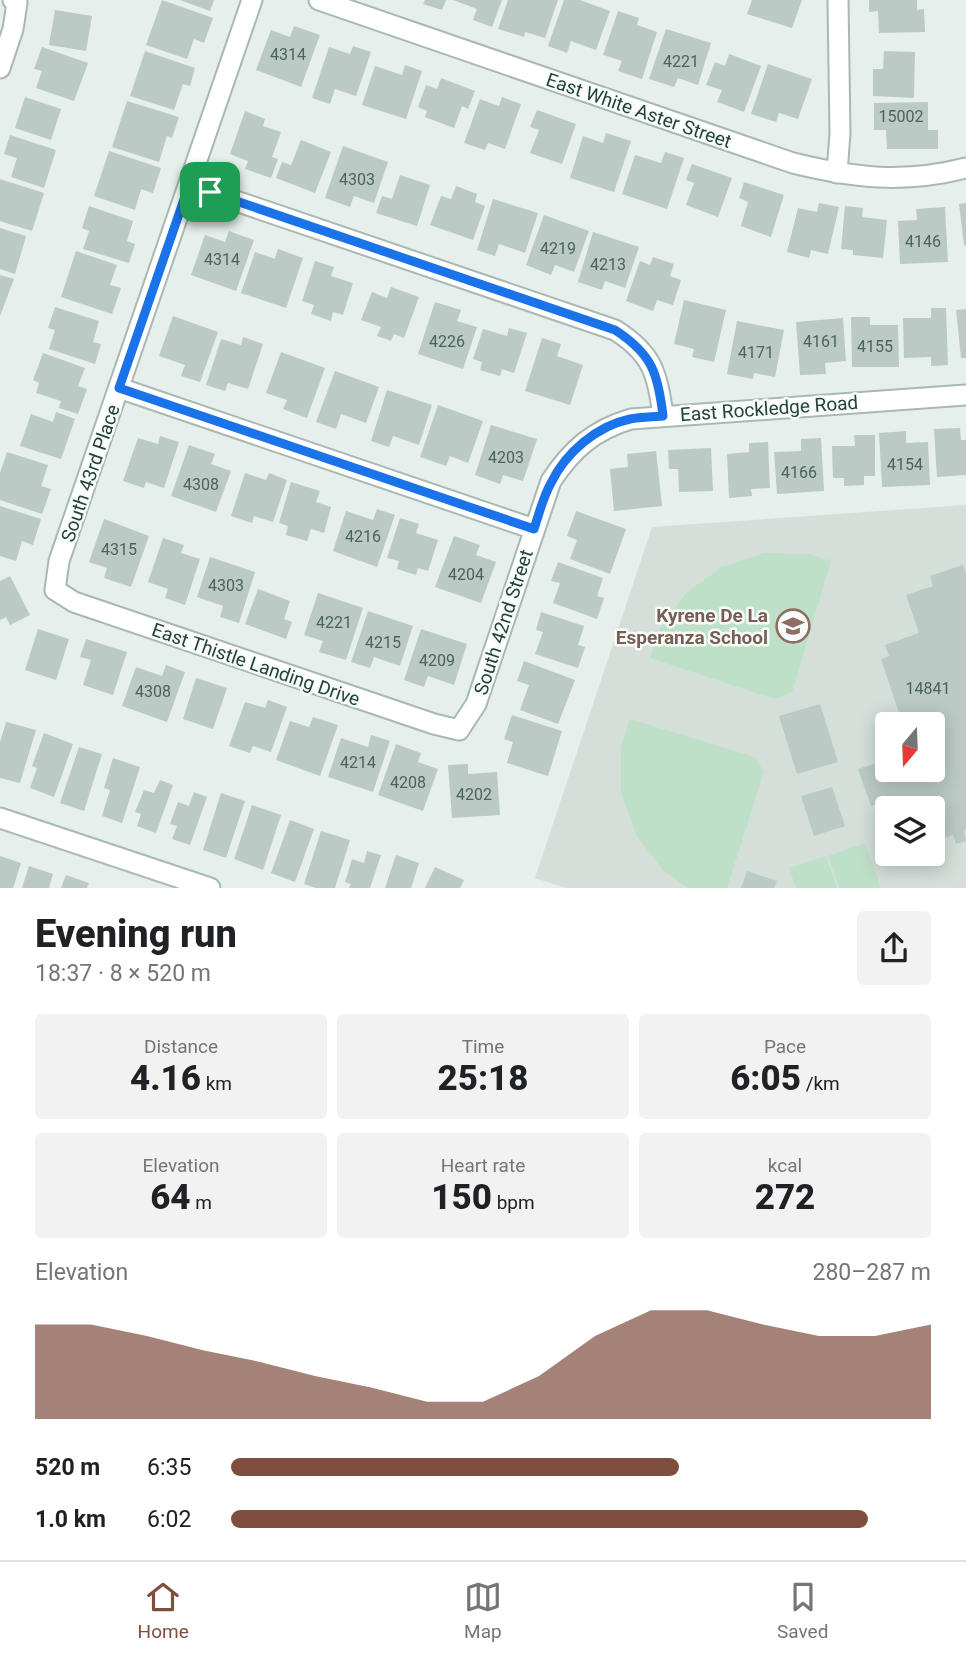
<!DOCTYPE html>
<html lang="en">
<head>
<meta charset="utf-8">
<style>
	:root { --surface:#fff; --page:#f2f2f2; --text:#202124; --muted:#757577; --line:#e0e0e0; --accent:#7f4e3f }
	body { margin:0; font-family:Roboto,sans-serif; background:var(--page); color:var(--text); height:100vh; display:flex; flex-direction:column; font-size:26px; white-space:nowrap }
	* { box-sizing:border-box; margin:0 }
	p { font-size:23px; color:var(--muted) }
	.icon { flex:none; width:38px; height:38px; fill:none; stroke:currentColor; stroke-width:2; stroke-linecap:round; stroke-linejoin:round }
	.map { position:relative; height:888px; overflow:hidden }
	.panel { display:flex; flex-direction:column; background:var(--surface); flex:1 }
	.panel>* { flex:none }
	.needle { width:46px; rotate:199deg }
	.tools { position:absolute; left:875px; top:712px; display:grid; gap:14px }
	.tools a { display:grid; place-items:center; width:70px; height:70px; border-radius:7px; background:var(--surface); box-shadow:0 4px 18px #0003; font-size:35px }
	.pin { position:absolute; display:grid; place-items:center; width:60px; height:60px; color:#fff; margin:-30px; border-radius:14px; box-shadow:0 4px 10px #0006 }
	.round { display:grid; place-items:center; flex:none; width:74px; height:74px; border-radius:7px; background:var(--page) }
	.head { display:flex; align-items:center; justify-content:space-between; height:119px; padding:0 35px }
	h1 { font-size:38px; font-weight:800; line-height:52px }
	.metrics { display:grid; grid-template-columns:repeat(3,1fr); gap:10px; height:119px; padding:7px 35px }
	.metrics div { display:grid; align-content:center; border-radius:7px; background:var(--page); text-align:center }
	.metrics b { font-size:35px; font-weight:800 }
	.metrics small { font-size:19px; font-weight:400 }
	.metrics p { font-size:19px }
	.chart { height:196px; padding:14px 35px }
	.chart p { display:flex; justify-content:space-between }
	.chart svg { width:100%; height:126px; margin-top:7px; fill:var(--accent); opacity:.7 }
	ul { padding:0 35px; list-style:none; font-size:23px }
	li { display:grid; grid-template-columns:112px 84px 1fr; align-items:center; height:52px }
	li i { height:18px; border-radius:9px; background:var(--accent) }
	.tab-bar { display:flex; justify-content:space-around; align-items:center; height:98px; border-top:2px solid var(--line); background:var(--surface); font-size:19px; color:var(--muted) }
	.tab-bar a { display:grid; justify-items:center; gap:4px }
	.tab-bar .active { color:var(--accent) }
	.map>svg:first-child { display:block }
	.built { fill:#d4dfda; fill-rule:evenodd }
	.green { fill:#bfe0c8 }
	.building { fill:#bbcac4 }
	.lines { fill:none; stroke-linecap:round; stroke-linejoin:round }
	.street-casing { stroke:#a8b8b2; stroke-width:23 }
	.street { stroke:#fff; stroke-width:19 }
	.route-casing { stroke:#fff; stroke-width:14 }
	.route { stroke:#1a73e8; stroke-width:9 }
	.labels { text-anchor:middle; stroke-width:5; stroke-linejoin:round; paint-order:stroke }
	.number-label { font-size:16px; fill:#4a645c }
	.street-label { font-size:19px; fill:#24423a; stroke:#f7fbf9 }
	.education-label { font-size:19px; font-weight:bold; fill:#785e54; stroke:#f7fbf9; text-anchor:end }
</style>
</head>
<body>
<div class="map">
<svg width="966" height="888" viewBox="0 0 966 888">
	<rect width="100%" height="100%" fill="#e6efeb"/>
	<path class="built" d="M966,505V888H566L535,878L652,527ZM887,724H933V770H887ZM887,808H933V854H887Z"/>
	<g class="green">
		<polygon points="764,553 809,554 831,561 792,692 774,699 650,658 660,629 686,593 722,567"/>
		<polygon points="630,719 755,757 764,772 727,888 688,888 663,870 636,835 621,793 621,748"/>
		<polygon points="865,843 881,888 839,888 828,856"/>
		<polygon points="826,856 837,888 796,888 789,868"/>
	</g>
	<g class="building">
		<polygon points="162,0 213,18 204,43 194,39 187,59 146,45"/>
		<polygon points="180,0 214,0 210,11"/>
		<polygon points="425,0 446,0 442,10 423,4"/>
		<polygon points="453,0 502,0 492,27 473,20 477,9"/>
		<polygon points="508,0 558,0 545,38 525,32 524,37 498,29"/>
		<polygon points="564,0 580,0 610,11 596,50 571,41 567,53 548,46"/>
		<polygon points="752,0 802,0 792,28 747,14"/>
		<polygon points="869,0 917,0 917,10 924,9 925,32 879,33 878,11 869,12"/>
		<polygon points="55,10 92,16 86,51 49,45"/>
		<polygon points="618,11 639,18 637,25 657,32 642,79 618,71 622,61 603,55"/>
		<polygon points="294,26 320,35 301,87 256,70 271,30 290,37"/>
		<polygon points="666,29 711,43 698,85 678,78 674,87 649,79"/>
		<polygon points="353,46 371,52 356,96 335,89 330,104 312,98 329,47 350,54"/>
		<polygon points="42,47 88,63 74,101 36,88 42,71 34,69"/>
		<polygon points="145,51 195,68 190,86 183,84 174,110 130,96"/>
		<polygon points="884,51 915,52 914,98 873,96 873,69 883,69"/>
		<polygon points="729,54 761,66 744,112 717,102 722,90 706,85 715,62 725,66"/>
		<polygon points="768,64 812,79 798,119 779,113 776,122 751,114"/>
		<polygon points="405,65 422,71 406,119 362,105 375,66 402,75"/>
		<polygon points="441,78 475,91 468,109 462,106 454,128 425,117 427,111 418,107 426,85 437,89"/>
		<polygon points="25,97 61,109 51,140 15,128"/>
		<polygon points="502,97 521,104 505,149 488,143 485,150 464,143 480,99 499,106"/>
		<polygon points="127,101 179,117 172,138 167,136 159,162 112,147"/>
		<polygon points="928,102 928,130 938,130 938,149 887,149 886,130 874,130 874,103"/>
		<polygon points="537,110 576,124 562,164 530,153 539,130 530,127"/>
		<polygon points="245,111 265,119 263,126 281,132 272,157 278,159 271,178 245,169 248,161 230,154"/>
		<polygon points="606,133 631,141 614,192 570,178 583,136 603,143"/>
		<polygon points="10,135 56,150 44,188 11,177 17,158 4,154"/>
		<polygon points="301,140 331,152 315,193 276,178 282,162 291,165"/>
		<polygon points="343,146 388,162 374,203 354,196 350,207 325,198"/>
		<polygon points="109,151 161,168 153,193 141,189 135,210 94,196"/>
		<polygon points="665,152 684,158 667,209 622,194 635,155 661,163"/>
		<polygon points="692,164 732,178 718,217 686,205 694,183 686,180"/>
		<polygon points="400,175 430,185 417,226 376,213 382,196 392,199"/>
		<polygon points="0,179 44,193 32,231 0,221"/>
		<polygon points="744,182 784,195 771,237 741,226 748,202 739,198"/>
		<polygon points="456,186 477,194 475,202 485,206 473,240 430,225 441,196 451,199"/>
		<polygon points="493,199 538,213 525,253 499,244 495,256 477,250"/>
		<polygon points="819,203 839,207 828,254 811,250 809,258 787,252 798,208 817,212"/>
		<polygon points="966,203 966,245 964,245 959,204"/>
		<polygon points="89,206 133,221 127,241 135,244 129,263 83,249 89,231 82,228"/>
		<polygon points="845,206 863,208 862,217 887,220 883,258 853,255 853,250 841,249"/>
		<polygon points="945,207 948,262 900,264 898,221 917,220 916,209"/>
		<polygon points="544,215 589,231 574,272 555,265 551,275 526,265"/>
		<polygon points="0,228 26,236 15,274 0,269"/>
		<polygon points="229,231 254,240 236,291 191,275 205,235 225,242"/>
		<polygon points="593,232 639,247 625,288 605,281 602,290 578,282"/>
		<polygon points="278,249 303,258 286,308 241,293 255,252 275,259"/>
		<polygon points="76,251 117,265 110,285 121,288 112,314 61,297"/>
		<polygon points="653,257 674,264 670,276 681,280 673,305 657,300 653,311 626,301 640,261 650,265"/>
		<polygon points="315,261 334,267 331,276 353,283 343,315 333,312 331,321 311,314 314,305 302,301"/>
		<polygon points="0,275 14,279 0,316"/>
		<polygon points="391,287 419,297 404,338 394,334 391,341 377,336 381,327 361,320 372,292 387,298"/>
		<polygon points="684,300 726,310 714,362 692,357 694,349 674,344"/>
		<polygon points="435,302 461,310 457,321 477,327 463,369 418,354"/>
		<polygon points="55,307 99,321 93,342 101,344 95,364 49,349 55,330 48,328"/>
		<polygon points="931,308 946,308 948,365 931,366 931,357 904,358 903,318 931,318"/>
		<polygon points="966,309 966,358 961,358 956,310"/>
		<polygon points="173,316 218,332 200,382 181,376 185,365 159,356"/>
		<polygon points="851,317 870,317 870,325 898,325 899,367 852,367"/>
		<polygon points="843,318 846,361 825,363 826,374 800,375 796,322"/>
		<polygon points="737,321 784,330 775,377 754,373 753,379 727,374"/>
		<polygon points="509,328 527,333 514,373 502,369 500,376 480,370 482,362 473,359 483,329 507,336"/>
		<polygon points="243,337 263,344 248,389 228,383 225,391 206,385 221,339 241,345"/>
		<polygon points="542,338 561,344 557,356 583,365 570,405 525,391"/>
		<polygon points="281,352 325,368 307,418 283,409 287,400 266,393"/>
		<polygon points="43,353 85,368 78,386 87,389 78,414 59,408 61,401 36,393 39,383 33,380"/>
		<polygon points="335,371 379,387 366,423 341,414 336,429 316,422"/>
		<polygon points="387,390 432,405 419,445 393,436 389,447 371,441"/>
		<polygon points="438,405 483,421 468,463 450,456 446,466 420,457"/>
		<polygon points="56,412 75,419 61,459 20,446 31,414 53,422"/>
		<polygon points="491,425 537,439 523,481 503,475 500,484 475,475"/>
		<polygon points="960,428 961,440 966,440 966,475 937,477 934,429"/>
		<polygon points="906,431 906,443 928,442 930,485 882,487 879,433"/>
		<polygon points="854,435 875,435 875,476 864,476 864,485 844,486 844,478 833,478 832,446 855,446"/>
		<polygon points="160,436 179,442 164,488 146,482 144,488 123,481 138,438 158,444"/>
		<polygon points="821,438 824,491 777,494 774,452 801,451 801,439"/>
		<polygon points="768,442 770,488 751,489 752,496 729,498 727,454 749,452 749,443"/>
		<polygon points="189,445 215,454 211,464 231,471 216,512 171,496"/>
		<polygon points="711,448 713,491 679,492 678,469 669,469 668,450"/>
		<polygon points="656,451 662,506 614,511 610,469 628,467 627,454"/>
		<polygon points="7,452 48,465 41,486 51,489 42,514 0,500 0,473"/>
		<polygon points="245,473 266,480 269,473 287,480 273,522 254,516 252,523 231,516"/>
		<polygon points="291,482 320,491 316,502 331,507 324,533 311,529 307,541 286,535 288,526 279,523"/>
		<polygon points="0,506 41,519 33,545 22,541 16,561 0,556"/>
		<polygon points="377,509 395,515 377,567 333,551 346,511 373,520"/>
		<polygon points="576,511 626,529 610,574 570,559 577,540 567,536"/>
		<polygon points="400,518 419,524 416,533 438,540 428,571 418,568 416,575 397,569 399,561 387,558"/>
		<polygon points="104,519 149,536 131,587 104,578 107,568 89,562"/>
		<polygon points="454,536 480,545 476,555 496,562 481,603 435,587"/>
		<polygon points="163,538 184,545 181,553 200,559 185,605 165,598 168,589 148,582"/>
		<polygon points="210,557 255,572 239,623 220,617 223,606 197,597"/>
		<polygon points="558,562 603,578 597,596 604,598 597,619 553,603 560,583 551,581"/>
		<polygon points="963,565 966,574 966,830 964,830 966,841 956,844 953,835 936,840 933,829 933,808 906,808 902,796 871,806 858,769 887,760 887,770 933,770 933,724 892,724 891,720 900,716 881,659 889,656 885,645 919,633 906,595 933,586 930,576"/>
		<polygon points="10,576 30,615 10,625 6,617 0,620 0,581"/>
		<polygon points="258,589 290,601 284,619 292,622 286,639 245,624"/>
		<polygon points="318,593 363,608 346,660 319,652 323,641 304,635"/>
		<polygon points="368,611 413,626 400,666 374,657 370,668 351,662"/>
		<polygon points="541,612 584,626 578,645 585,647 578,668 535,654 543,632 536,630"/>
		<polygon points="38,629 69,639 56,680 25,670"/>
		<polygon points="421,629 467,644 454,685 428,676 424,687 404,680"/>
		<polygon points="86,639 127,652 113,695 83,685 91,660 80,657"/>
		<polygon points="524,661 575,680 558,724 520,710 529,685 517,681"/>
		<polygon points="166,665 185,672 167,722 122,706 136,667 162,676"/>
		<polygon points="196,678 227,688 213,729 183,719"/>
		<polygon points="268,700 287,707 271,752 253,746 250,753 229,746 245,702 265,708"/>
		<polygon points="820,704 838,762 797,774 779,716"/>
		<polygon points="512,715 562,731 548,776 507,763 513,742 504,739"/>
		<polygon points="313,717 338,725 320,776 276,760 290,721 309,727"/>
		<polygon points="6,722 36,730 20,783 0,778 0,742"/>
		<polygon points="44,733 73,744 54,797 30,788 37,768 32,766"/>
		<polygon points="371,735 390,741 373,792 328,777 341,738 368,747"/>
		<polygon points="396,744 421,753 418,762 438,769 423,811 378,795"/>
		<polygon points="79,747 102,754 84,811 60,803"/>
		<polygon points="113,758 140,767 122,823 102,816 110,790 104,788"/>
		<polygon points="468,764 468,774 497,772 500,815 452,818 448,765"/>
		<polygon points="160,780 173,785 156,833 137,826 141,814 135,812 144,790 154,793"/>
		<polygon points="832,787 845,826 814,836 801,796"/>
		<polygon points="194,792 207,797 190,845 172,839 177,826 170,824 178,802 189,806"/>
		<polygon points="221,793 245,801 226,858 203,850"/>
		<polygon points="252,805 281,815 263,870 234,859"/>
		<polygon points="290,820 314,829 295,882 271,873"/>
		<polygon points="321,831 350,840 335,888 316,888 304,884"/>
		<polygon points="367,851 381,855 370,888 349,888 351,884 345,882 352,859 364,863"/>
		<polygon points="901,854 925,854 927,859 905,866"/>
		<polygon points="396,855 419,863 411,888 385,888"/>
		<polygon points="0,856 21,863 13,888 0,888"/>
		<polygon points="29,866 53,874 49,888 22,888"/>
		<polygon points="435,867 464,880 460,888 425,888"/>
		<polygon points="747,871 777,881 774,888 741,888"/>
		<polygon points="66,875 89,883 87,888 61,888"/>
	</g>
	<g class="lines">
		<defs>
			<g id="street">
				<path d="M252,0L59,561L55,590L74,602L434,724L459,730L476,704L551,481C572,449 594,430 631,419L966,395"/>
				<path d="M319,0L793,163C854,178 904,184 966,168"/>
				<polyline points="0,68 13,29 17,3 13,0"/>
				<polyline points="837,173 840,133 838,0"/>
				<path d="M189,185L615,330C652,353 658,374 663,416"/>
				<polyline points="119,388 534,529"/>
				<polyline points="0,818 210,888"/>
			</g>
		</defs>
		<use href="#street" class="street-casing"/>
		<use href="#street" class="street"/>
	</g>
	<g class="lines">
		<defs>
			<path id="route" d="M189,185L615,330C652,354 658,373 663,416C652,417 640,417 630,419C597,426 566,452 551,483C543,497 539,514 534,529L119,388Z"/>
		</defs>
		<use href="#route" class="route-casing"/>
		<use href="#route" class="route"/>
	</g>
	<defs>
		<symbol id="school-ring" viewBox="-11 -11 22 22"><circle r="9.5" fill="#f7fbf9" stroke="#8d6e63" stroke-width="1.5"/><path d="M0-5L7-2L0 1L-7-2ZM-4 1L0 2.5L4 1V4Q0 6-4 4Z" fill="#8d6e63"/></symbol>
	</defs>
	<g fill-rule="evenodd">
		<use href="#school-ring" x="774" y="607" width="38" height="38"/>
	</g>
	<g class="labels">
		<g class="number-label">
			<text x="288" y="60">4314</text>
			<text x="681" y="67">4221</text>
			<text x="901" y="122">15002</text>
			<text x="357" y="185">4303</text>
			<text x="923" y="247">4146</text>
			<text x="558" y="254">4219</text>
			<text x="222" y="265">4314</text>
			<text x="608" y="270">4213</text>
			<text x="447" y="347">4226</text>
			<text x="821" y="347">4161</text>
			<text x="875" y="352">4155</text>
			<text x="756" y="358">4171</text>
			<text x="506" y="463">4203</text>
			<text x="905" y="470">4154</text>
			<text x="799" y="478">4166</text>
			<text x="201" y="490">4308</text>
			<text x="363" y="542">4216</text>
			<text x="119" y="555">4315</text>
			<text x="466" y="580">4204</text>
			<text x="226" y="591">4303</text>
			<text x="334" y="628">4221</text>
			<text x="383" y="648">4215</text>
			<text x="437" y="666">4209</text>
			<text x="928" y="694">14841</text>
			<text x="153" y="697">4308</text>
			<text x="358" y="768">4214</text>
			<text x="408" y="788">4208</text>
			<text x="474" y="800">4202</text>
		</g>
		<g class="street-label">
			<text transform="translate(639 110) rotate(19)" y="7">East White Aster Street</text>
			<text transform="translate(769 408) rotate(-4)" y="7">East Rockledge Road</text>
			<text transform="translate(90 473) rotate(-71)" y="7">South 43rd Place</text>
			<text transform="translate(503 622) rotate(-72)" y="7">South 42nd Street</text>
			<text transform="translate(256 664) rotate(19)" y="7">East Thistle Landing Drive</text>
		</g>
		<g class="education-label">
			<text x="768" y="622">Kyrene De La<tspan x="768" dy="22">Esperanza School</tspan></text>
		</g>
	</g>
</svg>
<div class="tools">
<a><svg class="needle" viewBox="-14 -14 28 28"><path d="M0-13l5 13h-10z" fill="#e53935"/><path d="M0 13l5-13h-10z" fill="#757577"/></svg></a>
<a><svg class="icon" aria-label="layers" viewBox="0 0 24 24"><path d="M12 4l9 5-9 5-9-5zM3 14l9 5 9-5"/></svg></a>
</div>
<div class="pin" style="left:210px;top:192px;background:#1e9e55"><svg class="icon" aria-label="arrive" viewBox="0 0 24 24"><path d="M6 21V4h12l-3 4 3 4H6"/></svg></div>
</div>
<section class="panel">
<div class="head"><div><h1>Evening run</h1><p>18:37 · 8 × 520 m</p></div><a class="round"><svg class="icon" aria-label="share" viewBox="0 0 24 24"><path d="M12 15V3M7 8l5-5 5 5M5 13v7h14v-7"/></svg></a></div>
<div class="metrics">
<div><p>Distance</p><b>4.16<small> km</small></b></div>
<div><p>Time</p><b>25:18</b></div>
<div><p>Pace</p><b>6:05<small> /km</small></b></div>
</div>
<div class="metrics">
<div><p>Elevation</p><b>64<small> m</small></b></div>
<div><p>Heart rate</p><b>150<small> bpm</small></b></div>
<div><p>kcal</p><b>272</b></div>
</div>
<div class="chart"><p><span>Elevation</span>280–287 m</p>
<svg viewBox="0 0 160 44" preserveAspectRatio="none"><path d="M0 44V11L10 11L20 15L30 20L40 24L50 29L60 33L70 38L80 38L90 29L100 15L110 6L120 6L130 11L140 15L150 15L160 11V44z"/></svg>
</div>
<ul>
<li><b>520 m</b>6:35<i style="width:64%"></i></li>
<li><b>1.0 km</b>6:02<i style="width:91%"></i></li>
</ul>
</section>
<nav class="tab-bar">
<a class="active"><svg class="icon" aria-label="home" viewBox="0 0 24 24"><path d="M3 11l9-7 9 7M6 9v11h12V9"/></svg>Home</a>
<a><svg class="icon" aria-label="map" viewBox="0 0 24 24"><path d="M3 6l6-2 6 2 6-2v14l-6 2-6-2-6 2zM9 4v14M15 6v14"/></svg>Map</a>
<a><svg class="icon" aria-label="saved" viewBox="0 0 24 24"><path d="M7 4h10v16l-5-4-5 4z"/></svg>Saved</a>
</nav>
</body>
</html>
